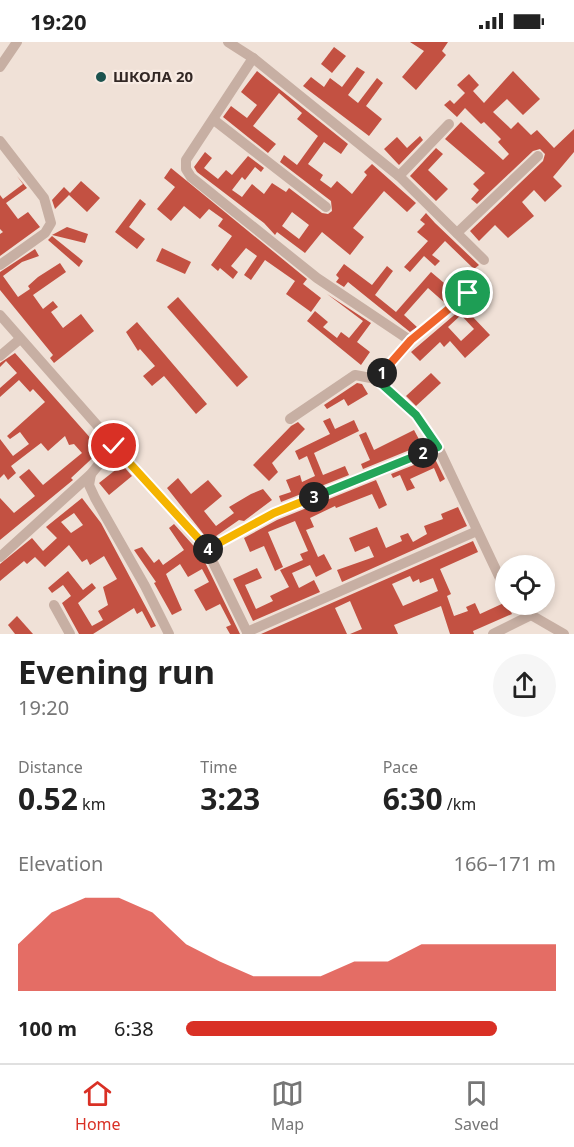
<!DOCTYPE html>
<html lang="en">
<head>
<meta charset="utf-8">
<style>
	:root { --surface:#fff; --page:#f6f6f6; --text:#222; --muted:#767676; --line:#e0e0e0; --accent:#d93025 }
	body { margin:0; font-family:"Noto Sans",sans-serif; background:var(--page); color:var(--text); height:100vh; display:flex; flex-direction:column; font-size:22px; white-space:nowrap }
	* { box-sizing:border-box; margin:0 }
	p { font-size:20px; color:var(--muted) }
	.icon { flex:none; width:33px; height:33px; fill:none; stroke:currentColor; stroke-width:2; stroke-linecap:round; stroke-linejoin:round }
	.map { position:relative; height:592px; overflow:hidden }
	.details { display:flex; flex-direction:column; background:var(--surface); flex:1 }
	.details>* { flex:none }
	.controls { position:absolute; left:495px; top:513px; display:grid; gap:12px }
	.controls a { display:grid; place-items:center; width:60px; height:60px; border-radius:50%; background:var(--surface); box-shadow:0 3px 9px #0003; font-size:30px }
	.pin { position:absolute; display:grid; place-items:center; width:51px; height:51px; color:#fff; margin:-26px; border:3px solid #fff; border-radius:50%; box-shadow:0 2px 6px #0007 }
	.km { position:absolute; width:30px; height:30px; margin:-15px; border-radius:50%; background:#222; color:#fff; font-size:16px; line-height:30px; text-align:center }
	.round { display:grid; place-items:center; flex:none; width:63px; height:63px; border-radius:32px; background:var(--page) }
	.summary { display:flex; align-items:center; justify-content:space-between; height:102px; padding:0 18px }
	h1 { font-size:33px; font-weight:700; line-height:45px }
	.metrics { display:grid; grid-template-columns:repeat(3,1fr); gap:9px; height:102px; padding:6px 18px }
	.metrics div { display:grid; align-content:center }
	.metrics b { font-size:30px; font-weight:700 }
	.metrics small { font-size:16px; font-weight:400 }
	.metrics p { font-size:16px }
	.chart { height:168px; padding:12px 18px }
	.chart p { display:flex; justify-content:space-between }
	.chart svg { width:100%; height:108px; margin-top:6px; fill:var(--accent); opacity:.7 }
	ul { padding:0 18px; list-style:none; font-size:20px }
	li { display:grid; grid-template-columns:96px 72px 1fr; align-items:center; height:45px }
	li i { height:15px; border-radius:8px; background:var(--accent) }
	.status { display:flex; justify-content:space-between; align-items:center; height:42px; padding:0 30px; background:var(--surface); direction:ltr }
	.status svg { height:16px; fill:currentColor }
	.tab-bar { display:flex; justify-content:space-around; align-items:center; height:84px; border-top:2px solid var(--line); background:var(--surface); font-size:16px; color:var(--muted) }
	.tab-bar a { display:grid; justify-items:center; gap:3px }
	.tab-bar .selected { color:var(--accent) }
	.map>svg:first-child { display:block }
	.building { fill:#c35142; fill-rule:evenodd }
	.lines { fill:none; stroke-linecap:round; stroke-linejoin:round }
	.minor { stroke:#c7afa3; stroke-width:10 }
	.split-1-casing { stroke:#fff; stroke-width:12 }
	.split-2-casing { stroke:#fff; stroke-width:12 }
	.split-3-casing { stroke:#fff; stroke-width:12 }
	.split-4-casing { stroke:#fff; stroke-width:12 }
	.split-5-casing { stroke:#fff; stroke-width:12 }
	.split-1 { stroke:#f0652b; stroke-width:8 }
	.split-2 { stroke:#22a559; stroke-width:8 }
	.split-3 { stroke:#22a559; stroke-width:8 }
	.split-4 { stroke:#f5b400; stroke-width:8 }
	.split-5 { stroke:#f5b400; stroke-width:8 }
	.poi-dot { fill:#1c534f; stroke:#f8ebe3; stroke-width:2 }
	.labels { text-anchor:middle; stroke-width:4.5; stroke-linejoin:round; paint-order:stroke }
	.poi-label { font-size:15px; font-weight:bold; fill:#332825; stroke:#f8ebe3; text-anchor:start }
</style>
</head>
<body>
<div class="status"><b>19:20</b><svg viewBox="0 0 49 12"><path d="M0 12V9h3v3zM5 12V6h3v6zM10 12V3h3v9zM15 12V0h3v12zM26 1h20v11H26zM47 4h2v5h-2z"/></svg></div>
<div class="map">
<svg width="574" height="592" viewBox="0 0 574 592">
	<rect width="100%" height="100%" fill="#f0e1d7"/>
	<g class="building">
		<polygon points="410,0 448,0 442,9 446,13 416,48 402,35 424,9"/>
		<polygon points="334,5 346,14 332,31 321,22"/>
		<polygon points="357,25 365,30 348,53 358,61 377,36 383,41 366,64 382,77 369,94 303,44 311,35 324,45 330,36 342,45"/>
		<path d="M257,29L348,102L341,112L324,100L308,122L323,133L320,138L331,146L337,139L352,152L367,133L364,130L372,122L416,161L407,170L384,149L353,186L364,195L350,213L322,190L305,211L277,190L275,193L264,181L197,130L194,125L205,110L212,116L204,126L218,137L226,128L232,133L248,114L264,126L261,130L255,125L245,138L242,135L232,148L242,155L252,142L264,152L272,141L286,150L289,146L322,171L328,172L332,169L331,159L280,120L284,113L297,123L318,94L297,77L302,71L279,51L253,84L276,102L268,111L223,75L231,64L247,76L257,63L241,50ZM292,170L309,183L299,197L282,184Z"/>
		<polygon points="513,29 540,57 523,73 507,57 493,70 511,87 518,80 531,93 537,88 554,106 574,87 574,110 553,135 562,144 545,160 534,148 522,160 534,174 508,196 495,183 479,199 470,189 543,119 545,112 540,107 533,109 477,162 471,157 479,148 473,142 485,131 445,97 461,80 503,118 509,112 498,100 501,97 484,80 481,82 465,66 457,75 444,63 450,58 454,62 465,51 457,43 469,32 479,43 473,49 484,61"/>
		<polygon points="420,94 423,98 399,123 384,107 397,95 407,106"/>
		<polygon points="436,106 443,112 428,128 448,147 436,159 410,134"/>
		<polygon points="171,126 307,237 303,242 321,256 311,270 286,252 295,239 265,218 251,238 244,233 257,214 246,206 231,224 238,230 233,237 220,226 218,229 211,223 232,194 218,184 223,177 209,167 200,177 184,164 171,179 157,167 175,145 164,136"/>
		<polygon points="17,134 27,146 6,161 18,177 28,170 40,185 0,214 0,192 3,190 0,187 0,153 3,157 23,142"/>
		<polygon points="81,139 100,156 87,170 69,153 55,167 52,158 64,145 70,151"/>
		<polygon points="140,157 146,162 129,185 145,197 137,207 115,190"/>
		<polygon points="426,171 435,181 479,223 474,227 445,199 432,213 440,219 435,224 424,214 410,230 404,225 428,199 417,190 425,182 420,178"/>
		<polygon points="67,185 88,192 85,201 52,193"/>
		<polygon points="52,194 83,219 79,225 48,198"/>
		<polygon points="162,206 191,220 185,232 156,219"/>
		<polygon points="35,207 39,214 22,220 3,234 18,255 30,247 28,244 38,235 60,221 66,230 33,253 43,267 53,259 58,265 51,270 63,286 81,272 94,289 54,321 50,316 53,313 0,248 0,230"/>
		<polygon points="344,222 372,243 387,224 393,229 375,253 396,270 431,230 456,251 445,261 428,246 404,273 417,285 410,290 348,240 344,245 336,240 339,236 336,233"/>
		<path d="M475,249L485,258L471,273L490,293L465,316L450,299L444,305L440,300L420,319L411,310L473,257ZM461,273L474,287L461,299L448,285Z"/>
		<polygon points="327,252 371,281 357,300 370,310 361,323 307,279 315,269 328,280 323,285 337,296 341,290 349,296 363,279"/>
		<polygon points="178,255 248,335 237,345 167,265"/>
		<polygon points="137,280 207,362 196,372 164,334 152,344 143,334 155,324 140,307 138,309 126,290"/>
		<polygon points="15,311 101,408 71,436 73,438 0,498 0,456 14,471 35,454 19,435 29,427 43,443 82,411 74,402 69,403 65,394 48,409 41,401 11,424 16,431 8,438 4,432 0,436 0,397 13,414 29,402 20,390 10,397 7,394 45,360 33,347 30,350 19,338 0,355 0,346 17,331 6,319 0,325 0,321"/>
		<polygon points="431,331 441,341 416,364 406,354"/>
		<polygon points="357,341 362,342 368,352 348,364 344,357 327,367 324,363"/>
		<polygon points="330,376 335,387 354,378 359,389 314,411 323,433 345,424 349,433 281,460 279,454 291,450 286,438 300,433 302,440 315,434 307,414 299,418 295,409 330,392 323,379"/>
		<polygon points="298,380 305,387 272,421 278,430 269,439 253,423 291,384"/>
		<polygon points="414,388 422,403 363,427 361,422 370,418 359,393 366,390 374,408"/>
		<polygon points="434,415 445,437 440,440 434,426 410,437 415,446 407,449 400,433 393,436 391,432"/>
		<polygon points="118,418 132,434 109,453 99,441 118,426 114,421"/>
		<polygon points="178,436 191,452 208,438 222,454 204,469 216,484 234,471 229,465 251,452 263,447 272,458 244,479 239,478 209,499 167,446"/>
		<polygon points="376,438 387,463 379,467 372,452 336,466 335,464 310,476 314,485 306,488 318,515 324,512 332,527 316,535 310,523 292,531 299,546 314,538 320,550 253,579 233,537 257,526 262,536 245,543 256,567 273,559 270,554 289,545 280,528 303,518 300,512 308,509 295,479 268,490 283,525 275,529 264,504 250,510 244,496 277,478"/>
		<path d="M82,456L101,481L156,584L151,586L142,569L137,572L134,566L93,592H79L62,561L71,554L63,543L52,551L48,546L68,529L83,548L92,541L96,546L78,561L92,584L103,578L98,569L108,563L103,545L117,537L104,514L90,523L87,517L82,520L69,503L45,525L35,515L27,522L24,519L0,539V522L32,496L43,509L57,496L46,485ZM74,471L83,483L71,491L61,480Z"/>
		<polygon points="458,465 467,484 342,540 337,528 374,515 369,504 355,510 349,496 377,485 386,506 402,499 400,494 408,491 413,500 427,492 424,484 443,477 441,472"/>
		<polygon points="174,482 201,512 240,592 230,592 226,585 231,583 220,562 206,569 194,548 209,540 202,527 188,535 180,522 166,532 182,568 172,573 154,541 156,540 134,508 142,505 154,521 159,517 163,523 184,508 169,486"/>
		<path d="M473,499L478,510L440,527L451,552L447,554L454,574L468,569L466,565L475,561L480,572L506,560L512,572L473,589L474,592H450L441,564L394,583L398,592H350L362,587L350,559L335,566L347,592H261ZM410,534L413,540L419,537L420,541L433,536L438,549L403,564L392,542Z"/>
		<polygon points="17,574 33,592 15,592 8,583"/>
	</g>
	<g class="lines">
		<g class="minor">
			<polyline points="228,0 253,16 399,134 484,218"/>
			<polyline points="253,16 186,118 186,127 191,135 317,236 411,299"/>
			<polyline points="0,25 17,0"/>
			<polyline points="214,78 326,165"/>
			<polyline points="0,99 44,156 51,181 45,191 0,223"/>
			<polyline points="399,134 449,82"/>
			<polyline points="457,191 538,114"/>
			<polyline points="468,251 411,299 376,337 415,373 438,405 506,549"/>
			<polyline points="0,273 207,508 248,592"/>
			<polyline points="0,314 20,297"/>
			<polyline points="290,377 355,333 376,337"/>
			<polyline points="91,432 89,443 95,456 145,544 169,592"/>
			<polyline points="207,508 274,471 438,405"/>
			<polyline points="0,515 91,432 114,404"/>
			<polyline points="520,562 531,573 564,592"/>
			<polyline points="54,563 70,592"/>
			<polyline points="247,590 477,489"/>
			<polyline points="493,592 531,573"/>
		</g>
	</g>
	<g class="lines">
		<defs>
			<polyline id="split-1" points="382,331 411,298 468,251"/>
			<polyline id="split-2" points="382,331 376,337 416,373 438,405 423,411"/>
			<polyline id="split-3" points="314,455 423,411"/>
			<polyline id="split-4" points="208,507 274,471 314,455"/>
			<polyline id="split-5" points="114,404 208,507"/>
		</defs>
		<use href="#split-1" class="split-1-casing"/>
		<use href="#split-2" class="split-2-casing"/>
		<use href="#split-3" class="split-3-casing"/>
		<use href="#split-4" class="split-4-casing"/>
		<use href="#split-5" class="split-5-casing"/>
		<use href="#split-1" class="split-1"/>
		<use href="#split-2" class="split-2"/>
		<use href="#split-3" class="split-3"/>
		<use href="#split-4" class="split-4"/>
		<use href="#split-5" class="split-5"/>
	</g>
	<circle class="poi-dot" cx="101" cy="35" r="6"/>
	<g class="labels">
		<g class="poi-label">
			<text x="113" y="40">ШКОЛА 20</text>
		</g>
	</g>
</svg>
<div class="controls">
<a><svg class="icon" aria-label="locate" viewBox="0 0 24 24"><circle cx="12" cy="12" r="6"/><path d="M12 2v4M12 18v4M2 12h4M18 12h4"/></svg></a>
</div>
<div class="pin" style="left:468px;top:251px;background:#1e9e55"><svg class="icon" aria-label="arrive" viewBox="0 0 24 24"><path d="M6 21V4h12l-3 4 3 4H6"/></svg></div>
<div class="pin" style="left:114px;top:404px;background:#d93025"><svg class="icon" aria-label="check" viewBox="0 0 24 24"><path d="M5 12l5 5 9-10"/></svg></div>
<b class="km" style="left:382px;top:331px">1</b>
<b class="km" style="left:423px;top:411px">2</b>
<b class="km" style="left:314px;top:455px">3</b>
<b class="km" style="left:208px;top:507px">4</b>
</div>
<section class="details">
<div class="summary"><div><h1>Evening run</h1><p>19:20</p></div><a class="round"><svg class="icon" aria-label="share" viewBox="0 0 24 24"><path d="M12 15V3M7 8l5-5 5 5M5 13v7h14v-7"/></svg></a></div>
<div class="metrics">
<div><p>Distance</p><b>0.52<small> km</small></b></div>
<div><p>Time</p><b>3:23</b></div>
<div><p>Pace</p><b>6:30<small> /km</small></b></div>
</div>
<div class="chart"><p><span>Elevation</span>166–171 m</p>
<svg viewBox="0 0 160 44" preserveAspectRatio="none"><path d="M0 44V25L10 12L20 6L30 6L40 12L50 25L60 32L70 38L80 38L90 38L100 32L110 32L120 25L130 25L140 25L150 25L160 25V44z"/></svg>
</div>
<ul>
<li><b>100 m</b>6:38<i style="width:84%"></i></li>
</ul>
</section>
<nav class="tab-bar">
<a class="selected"><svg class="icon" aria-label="home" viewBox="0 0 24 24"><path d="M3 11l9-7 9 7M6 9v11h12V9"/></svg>Home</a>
<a><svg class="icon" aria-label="map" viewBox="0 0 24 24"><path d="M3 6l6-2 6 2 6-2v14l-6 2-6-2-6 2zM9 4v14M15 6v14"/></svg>Map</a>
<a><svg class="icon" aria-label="saved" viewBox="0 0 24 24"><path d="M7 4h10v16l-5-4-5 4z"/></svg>Saved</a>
</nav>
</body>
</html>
